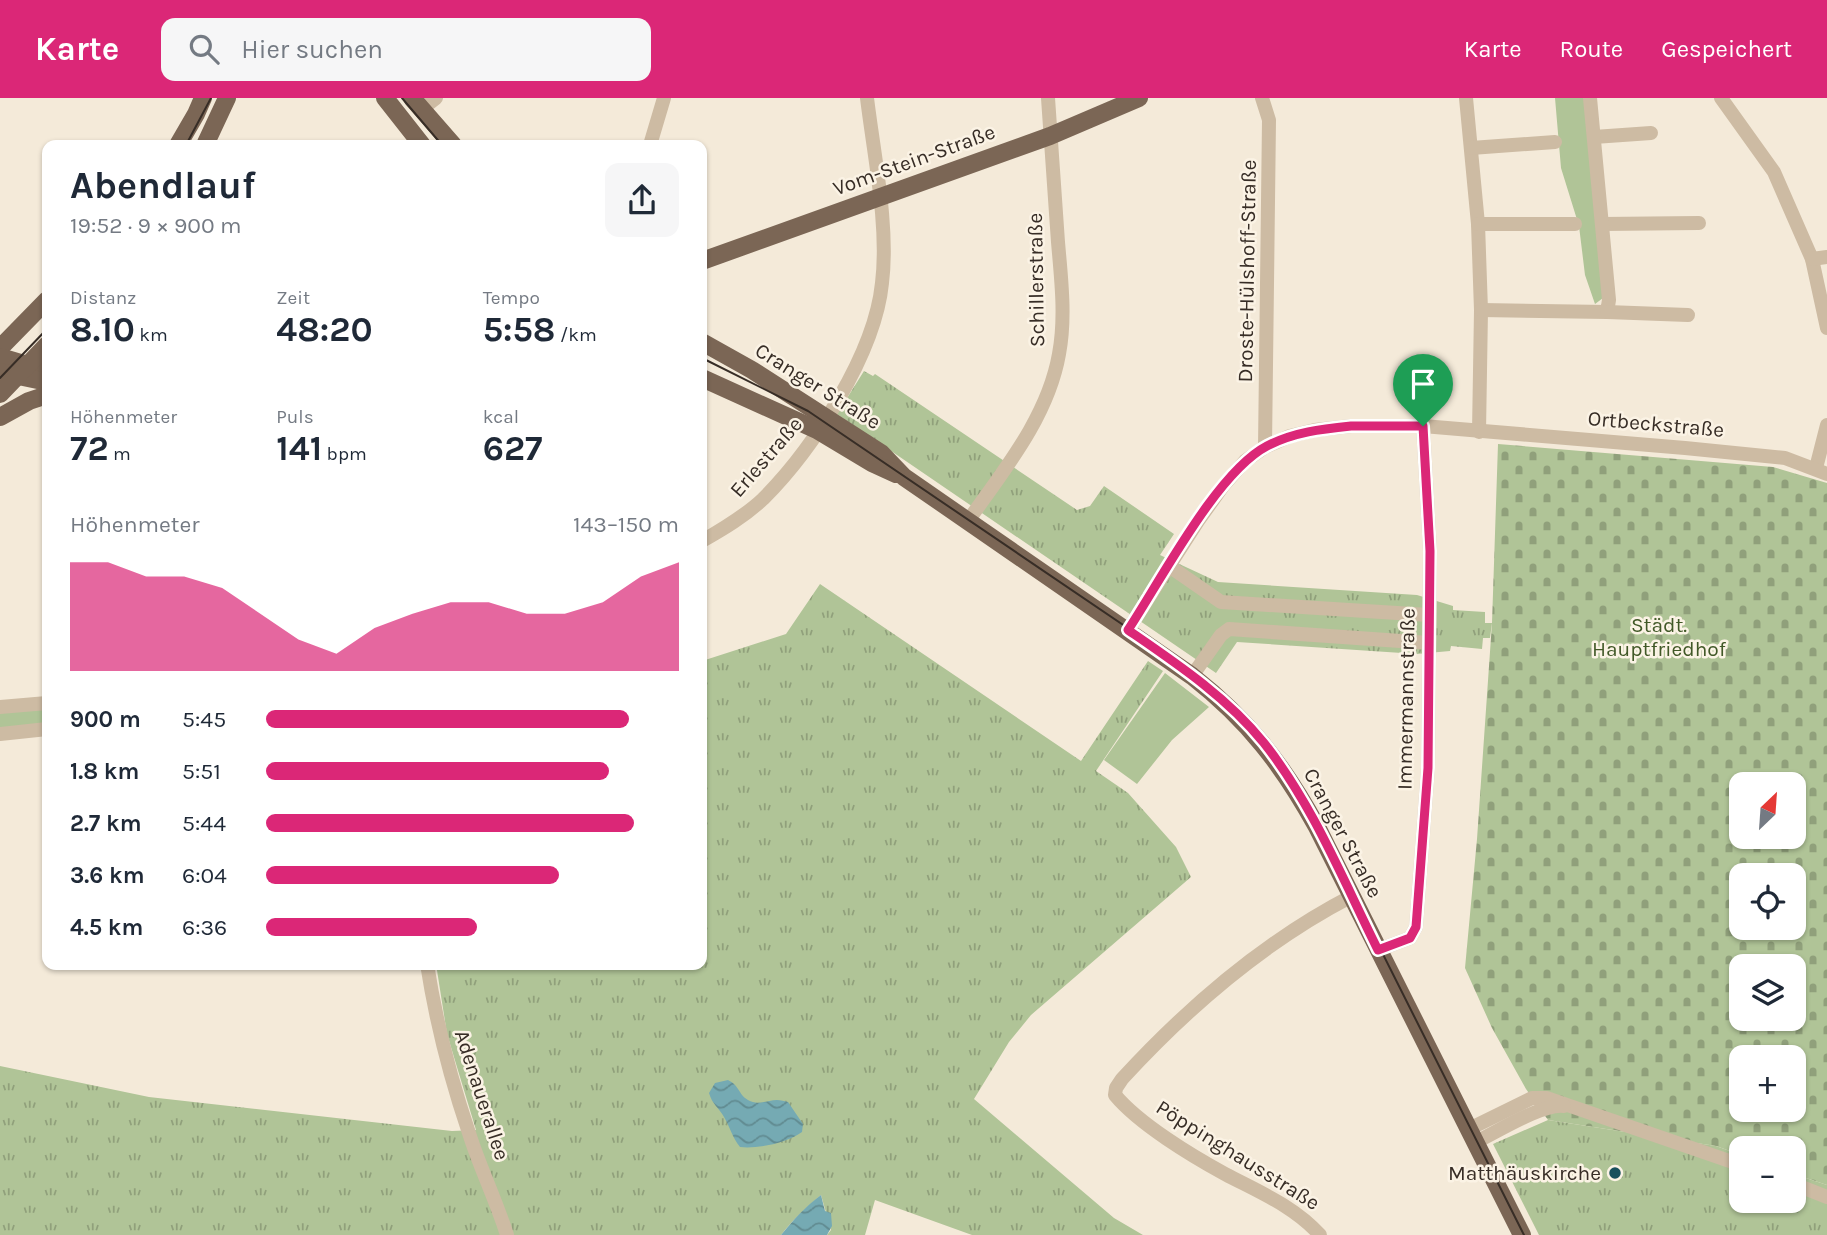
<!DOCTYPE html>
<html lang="de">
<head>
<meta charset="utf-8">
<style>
	:root { --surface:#fff; --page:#f6f6f7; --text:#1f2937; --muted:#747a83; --accent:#db2777 }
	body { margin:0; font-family:Karla,sans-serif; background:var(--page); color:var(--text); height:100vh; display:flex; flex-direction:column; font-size:26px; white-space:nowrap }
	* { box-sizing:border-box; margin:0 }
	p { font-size:23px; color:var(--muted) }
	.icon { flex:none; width:38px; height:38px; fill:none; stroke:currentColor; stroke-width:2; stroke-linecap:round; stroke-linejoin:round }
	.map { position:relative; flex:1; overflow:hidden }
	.details { position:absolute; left:42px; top:42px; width:665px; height:830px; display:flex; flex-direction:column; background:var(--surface); border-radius:14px; box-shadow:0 2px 5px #0004 }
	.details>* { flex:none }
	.needle { width:46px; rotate:25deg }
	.fabs { position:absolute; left:1729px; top:674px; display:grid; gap:14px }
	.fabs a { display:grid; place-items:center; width:77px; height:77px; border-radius:14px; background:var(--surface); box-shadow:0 2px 5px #0004; font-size:35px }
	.pin { position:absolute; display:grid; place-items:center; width:60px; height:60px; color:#fff; margin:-72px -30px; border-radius:50% 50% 50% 0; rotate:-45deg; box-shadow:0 0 7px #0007 }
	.pin .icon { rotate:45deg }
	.round { display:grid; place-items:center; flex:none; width:74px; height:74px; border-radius:14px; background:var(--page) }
	.headline { display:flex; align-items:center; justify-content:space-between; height:119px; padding:0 28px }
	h1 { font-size:38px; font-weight:700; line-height:52px }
	.metrics { display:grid; grid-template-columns:repeat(3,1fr); gap:10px; height:119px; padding:7px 28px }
	.metrics div { display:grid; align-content:center }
	.metrics b { font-size:35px; font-weight:700 }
	.metrics small { font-size:19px; font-weight:400 }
	.metrics p { font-size:19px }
	.chart { height:196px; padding:14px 28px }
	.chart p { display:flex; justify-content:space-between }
	.chart svg { width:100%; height:126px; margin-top:7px; fill:var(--accent); opacity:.7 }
	ul { padding:0 28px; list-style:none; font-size:23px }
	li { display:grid; grid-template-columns:112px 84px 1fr; align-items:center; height:52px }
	li i { height:18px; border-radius:9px; background:var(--accent) }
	header { display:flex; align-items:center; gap:42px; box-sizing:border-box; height:98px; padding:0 35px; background:var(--accent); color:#fff }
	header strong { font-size:33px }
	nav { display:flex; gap:38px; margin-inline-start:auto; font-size:24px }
	.search { width:490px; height:63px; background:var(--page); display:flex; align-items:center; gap:18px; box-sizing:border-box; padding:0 24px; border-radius:14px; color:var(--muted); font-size:26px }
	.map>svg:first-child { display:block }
	.grass { fill:#b0c497 }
	.cemetery { fill:url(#cemetery-stones); fill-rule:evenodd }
	.park { fill:url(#park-tufts) }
	.water { fill:url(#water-waves) }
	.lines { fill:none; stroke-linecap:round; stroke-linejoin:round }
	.minor { stroke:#cdbba3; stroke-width:14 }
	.major { stroke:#7b6655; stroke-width:18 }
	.tram { stroke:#372d26; stroke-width:2 }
	.route-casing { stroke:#fff; stroke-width:14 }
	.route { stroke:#db2777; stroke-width:9 }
	.poi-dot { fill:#18505d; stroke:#fbf3e5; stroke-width:2.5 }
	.labels { text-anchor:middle; stroke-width:5; stroke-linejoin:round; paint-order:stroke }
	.street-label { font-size:21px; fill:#372d26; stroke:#fbf3e5 }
	.park-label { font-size:21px; fill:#415827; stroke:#fbf3e5 }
	.poi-label { font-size:21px; fill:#372d26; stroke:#fbf3e5; text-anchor:end }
</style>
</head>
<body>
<header>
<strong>Karte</strong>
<div class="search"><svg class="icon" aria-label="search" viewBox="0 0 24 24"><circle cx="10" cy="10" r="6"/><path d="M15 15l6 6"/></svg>Hier suchen</div>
<nav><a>Karte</a><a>Route</a><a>Gespeichert</a></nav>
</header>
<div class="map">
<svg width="1827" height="1137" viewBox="0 0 1827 1137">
	<defs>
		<pattern id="cemetery-stones" width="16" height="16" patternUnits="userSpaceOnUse" patternTransform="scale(1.75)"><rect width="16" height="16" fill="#b0c497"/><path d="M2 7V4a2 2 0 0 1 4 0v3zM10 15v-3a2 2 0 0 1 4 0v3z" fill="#90a07b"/></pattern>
		<pattern id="park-tufts" width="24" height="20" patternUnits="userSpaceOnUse" patternTransform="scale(1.75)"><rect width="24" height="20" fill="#b0c497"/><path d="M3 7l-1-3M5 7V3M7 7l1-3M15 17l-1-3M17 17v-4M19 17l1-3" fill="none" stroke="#90a07b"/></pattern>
		<pattern id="water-waves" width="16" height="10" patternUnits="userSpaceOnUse" patternTransform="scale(1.75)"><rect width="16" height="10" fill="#75aab3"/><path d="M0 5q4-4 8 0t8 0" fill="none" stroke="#618b91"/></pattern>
	</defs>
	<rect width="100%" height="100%" fill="#f4ead9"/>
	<g class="grass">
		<polygon points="1555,0 1584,0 1603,200 1595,206 1585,177 1579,128 1561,70"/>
		<polygon points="1165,575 1209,609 1172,642 1137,686 1104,662"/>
		<polygon points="47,611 47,625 0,630 0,615"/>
	</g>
	<path class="cemetery" d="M1498,346L1773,369L1827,385V1087L1794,1076V1050H1741V1057L1716,1048L1548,1022L1526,991L1492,930L1465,870L1477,741L1492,525ZM1741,686H1794V738H1741ZM1741,777H1794V830H1741ZM1741,868H1794V920H1741ZM1741,959H1794V1012H1741Z"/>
	<g class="park">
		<polygon points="864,273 873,278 875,276 1077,412 1090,408 1104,388 1174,436 1160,457 1218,484 1417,497 1453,508 1453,512 1485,514 1485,525 1492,525 1490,540 1483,540 1482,551 1451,548 1450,553 1417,556 1237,544 1216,575 837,316"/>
		<path d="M820,486L1081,663L1148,563L1163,573L1096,673L1128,695L1176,749L1191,779L1031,917L1009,944L974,1001L1114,1120L1143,1137H972L875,1102L865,1137H827L831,1132L821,1097C806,1110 794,1120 781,1137H0V968L149,999L452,1033L476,1032L447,936L436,866H702V563L786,536Z"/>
		<polygon points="1548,1022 1716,1048 1741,1057 1741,1102 1794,1102 1794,1076 1827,1087 1827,1137 1539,1137 1493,1046"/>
	</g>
	<g class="water">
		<path d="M728,982C740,988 738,996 748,1002C758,1008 767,1002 777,1002C781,1002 784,1003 788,1004L803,1026L802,1034C787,1045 758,1051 740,1049C732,1039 730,1029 724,1019C719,1010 712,1006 709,995L715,985Z"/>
		<path d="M821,1097L825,1113L831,1115L832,1128L827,1137H781C795,1120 804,1110 821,1097Z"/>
	</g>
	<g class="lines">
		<g class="minor">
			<polyline points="1262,0 1269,22 1265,349"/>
			<polyline points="1466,0 1478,126 1481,212 1479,334"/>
			<polyline points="1721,0 1774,74 1812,161 1827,230"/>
			<polyline points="422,11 436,0"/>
			<polyline points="1594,39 1651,35"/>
			<polyline points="650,47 664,0"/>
			<polyline points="1471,50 1555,44"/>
			<polyline points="1478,126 1575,126"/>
			<polyline points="1602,126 1699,125"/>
			<polyline points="1812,161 1827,159"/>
			<polyline points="1481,212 1607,214 1609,202 1590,0"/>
			<polyline points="1607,214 1688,217"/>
			<polyline points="1816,370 1827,327"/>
			<path d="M968,423C1004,372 1048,319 1059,256C1066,219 1061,180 1058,144C1055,96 1051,48 1048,0"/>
			<path d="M702,443C723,431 745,418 763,401C813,351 875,256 882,185C889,128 874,58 867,0"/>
			<polyline points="1169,468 1221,504 1429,517"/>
			<polyline points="1128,532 1198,423 1223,388 1245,363 1265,349 1290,338 1315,332 1351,328 1423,328 1685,350 1785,360 1827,376"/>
			<polyline points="1192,578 1221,537 1229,531 1429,545"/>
			<polyline points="0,609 47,605"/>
			<polyline points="0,636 47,631"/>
			<polyline points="1378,852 1410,840 1416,829 1428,670 1430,453 1423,328"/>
			<path d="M427,866C436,924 450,979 469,1035C480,1070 496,1102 507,1137"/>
			<polyline points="1469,1031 1532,1000 1547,1000 1741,1067"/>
			<path d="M1476,1044C1497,1034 1543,1005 1564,1008"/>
			<polyline points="1794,1086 1827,1099"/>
			<path d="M1320,1137C1294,1108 1259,1094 1225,1076C1192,1058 1139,1026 1115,997L1116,990L1122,981C1189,908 1263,844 1352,798"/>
		</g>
		<g class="major">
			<polyline points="385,0 422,47"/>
			<polyline points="412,0 453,47"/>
			<polyline points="178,47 196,16 203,0"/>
			<polyline points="205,47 227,0"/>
			<polyline points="702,163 1050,38 1139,0"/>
			<path d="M702,244L752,272L881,355L904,379L1192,578C1248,622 1283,667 1317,729L1522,1137"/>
			<polyline points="0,250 47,202"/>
			<polyline points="0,259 27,267 47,270"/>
			<polyline points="0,274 47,284"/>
			<polyline points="702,280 817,332 872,365 896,376"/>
			<polyline points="0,296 47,247"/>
			<polyline points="0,319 29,303 47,297"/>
		</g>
		<g class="tram">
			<polyline points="402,0 442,47"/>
			<polyline points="186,47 211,0"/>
			<path d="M702,260L808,313L1194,575C1241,608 1276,652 1305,701L1524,1137"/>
			<polyline points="0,280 47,231"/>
		</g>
	</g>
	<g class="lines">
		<defs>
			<path id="route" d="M1351,328H1423L1430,453L1428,670L1416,829L1410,840L1378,852C1343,782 1313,707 1264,645C1227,599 1176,565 1128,532C1161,482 1217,374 1267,348C1294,334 1322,331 1351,328Z"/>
		</defs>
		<use href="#route" class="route-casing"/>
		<use href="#route" class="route"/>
	</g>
	<circle class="poi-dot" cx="1615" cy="1075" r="7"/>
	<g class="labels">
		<g class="street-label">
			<text transform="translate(914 62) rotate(-20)" y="7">Vom-Stein-Straße</text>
			<text transform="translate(1247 173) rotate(-89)" y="7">Droste-Hülshoff-Straße</text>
			<text transform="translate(1036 182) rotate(-91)" y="7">Schillerstraße</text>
			<text transform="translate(818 288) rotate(32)" y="7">Cranger Straße</text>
			<text transform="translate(1656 326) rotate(5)" y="7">Ortbeckstraße</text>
			<text transform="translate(766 359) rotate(-49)" y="7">Erlestraße</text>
			<text transform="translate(1406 601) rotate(-89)" y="7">Immermannstraße</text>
			<text transform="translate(1343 735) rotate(62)" y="7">Cranger Straße</text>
			<text transform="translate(482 997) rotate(72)" y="7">Adenauerallee</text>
			<text transform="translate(1238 1057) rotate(32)" y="7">Pöppinghausstraße</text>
		</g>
		<g class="park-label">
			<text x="1659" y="534">Städt.<tspan x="1659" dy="24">Hauptfriedhof</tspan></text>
		</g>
		<g class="poi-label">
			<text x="1601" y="1082">Matthäuskirche</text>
		</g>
	</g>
</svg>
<div class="fabs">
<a><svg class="needle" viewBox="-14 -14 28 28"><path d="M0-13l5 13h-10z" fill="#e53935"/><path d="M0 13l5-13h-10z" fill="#747a83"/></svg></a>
<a><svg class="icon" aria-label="locate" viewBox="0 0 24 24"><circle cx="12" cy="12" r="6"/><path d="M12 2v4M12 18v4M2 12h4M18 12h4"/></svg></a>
<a><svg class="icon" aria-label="layers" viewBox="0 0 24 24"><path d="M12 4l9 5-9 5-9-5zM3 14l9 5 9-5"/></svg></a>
<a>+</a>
<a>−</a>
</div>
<div class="pin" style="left:1423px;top:328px;background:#1e9e55"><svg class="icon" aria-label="arrive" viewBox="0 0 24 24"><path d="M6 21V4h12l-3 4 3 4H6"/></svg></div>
<section class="details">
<div class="headline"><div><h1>Abendlauf</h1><p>19:52 · 9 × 900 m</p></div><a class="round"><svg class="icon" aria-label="share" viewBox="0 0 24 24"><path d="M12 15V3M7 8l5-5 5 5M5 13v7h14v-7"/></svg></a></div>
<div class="metrics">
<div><p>Distanz</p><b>8.10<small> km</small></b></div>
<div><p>Zeit</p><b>48:20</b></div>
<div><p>Tempo</p><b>5:58<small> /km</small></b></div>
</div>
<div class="metrics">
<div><p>Höhenmeter</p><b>72<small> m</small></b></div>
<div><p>Puls</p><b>141<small> bpm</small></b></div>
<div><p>kcal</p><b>627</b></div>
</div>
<div class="chart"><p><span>Höhenmeter</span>143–150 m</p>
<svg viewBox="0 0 160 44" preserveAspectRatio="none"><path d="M0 44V6L10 6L20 11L30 11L40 15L50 24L60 33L70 38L80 29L90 24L100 20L110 20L120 24L130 24L140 20L150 11L160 6V44z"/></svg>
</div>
<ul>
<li><b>900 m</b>5:45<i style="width:88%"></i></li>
<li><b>1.8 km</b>5:51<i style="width:83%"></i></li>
<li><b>2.7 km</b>5:44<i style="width:89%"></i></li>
<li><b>3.6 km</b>6:04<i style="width:71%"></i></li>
<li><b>4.5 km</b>6:36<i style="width:51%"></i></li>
</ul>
</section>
</div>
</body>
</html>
